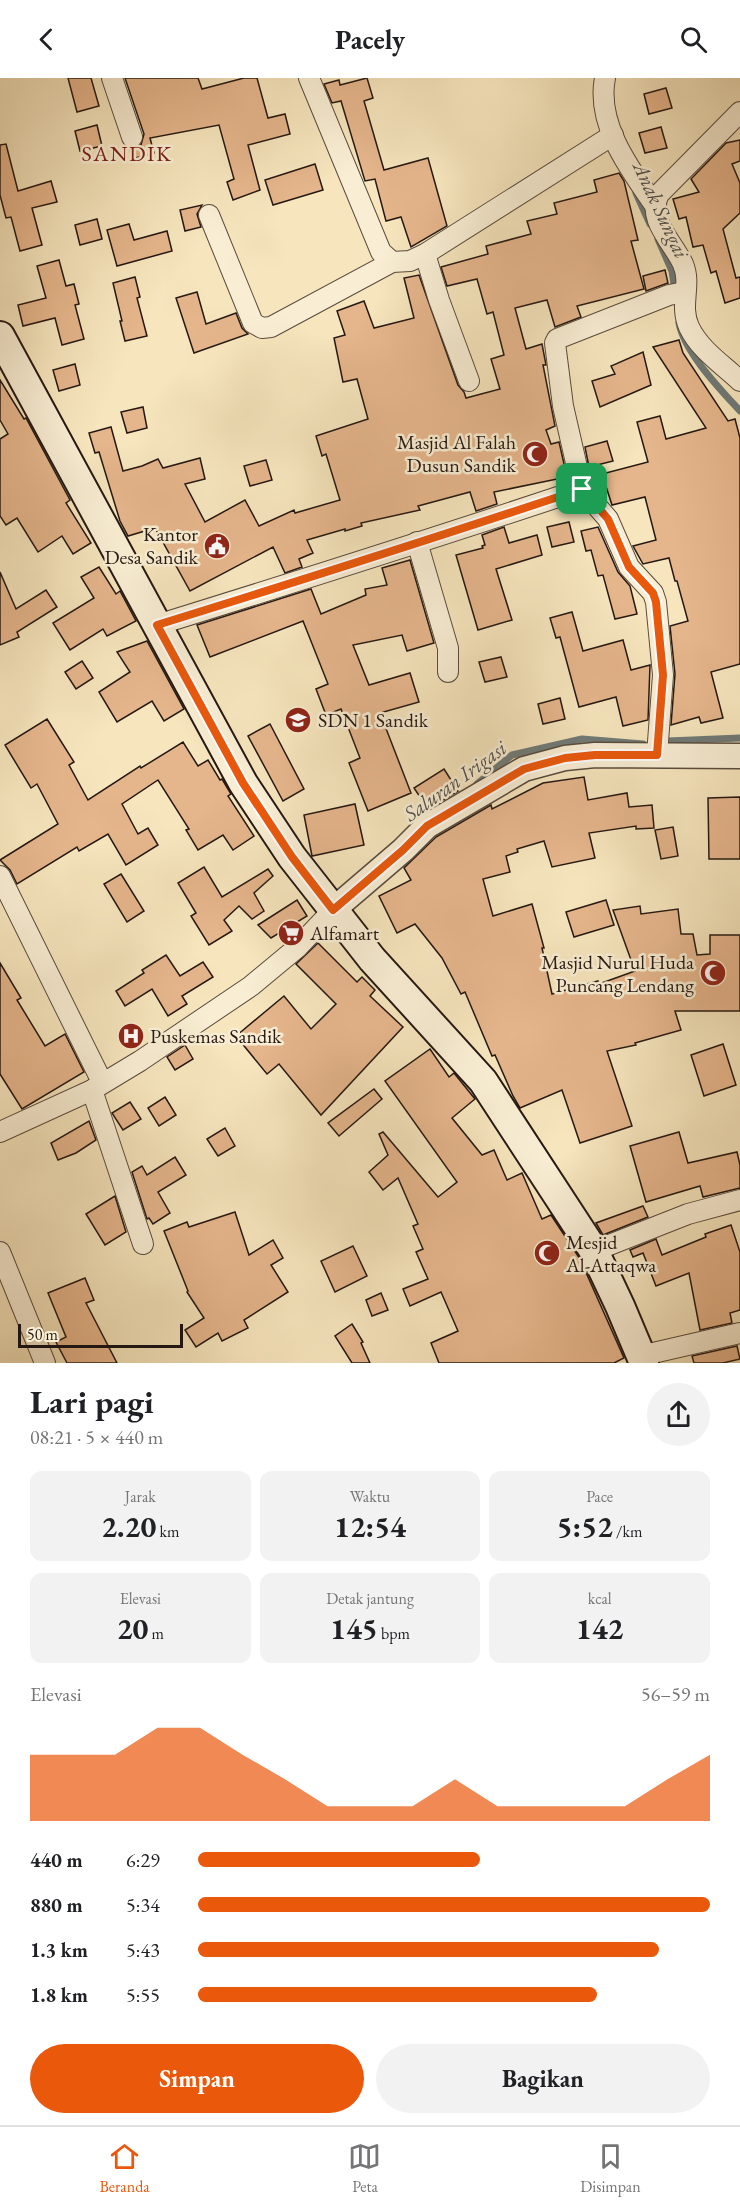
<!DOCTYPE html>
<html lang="id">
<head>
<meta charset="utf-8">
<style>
	:root { --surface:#fff; --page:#f2f2f2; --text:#202124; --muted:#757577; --line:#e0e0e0; --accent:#ea580c }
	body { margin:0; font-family:"EB Garamond",serif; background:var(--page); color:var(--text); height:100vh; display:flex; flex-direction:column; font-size:22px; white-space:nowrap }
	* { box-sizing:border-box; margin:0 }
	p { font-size:20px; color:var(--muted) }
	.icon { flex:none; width:33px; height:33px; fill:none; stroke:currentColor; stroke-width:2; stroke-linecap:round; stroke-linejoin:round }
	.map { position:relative; height:1285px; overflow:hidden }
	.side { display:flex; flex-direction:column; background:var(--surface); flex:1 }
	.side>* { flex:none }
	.scale { position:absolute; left:18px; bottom:15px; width:165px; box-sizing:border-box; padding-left:6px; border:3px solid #251812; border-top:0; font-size:16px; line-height:21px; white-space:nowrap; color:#251812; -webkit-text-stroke:4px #f9eed4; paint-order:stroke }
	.pin { position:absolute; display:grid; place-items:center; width:51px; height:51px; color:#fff; margin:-26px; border-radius:12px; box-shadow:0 3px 9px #0006 }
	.round { display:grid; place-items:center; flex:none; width:63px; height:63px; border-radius:32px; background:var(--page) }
	.head { display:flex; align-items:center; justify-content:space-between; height:102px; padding:0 30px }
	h1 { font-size:33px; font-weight:700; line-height:45px }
	.stats { display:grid; grid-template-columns:repeat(3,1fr); gap:9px; height:102px; padding:6px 30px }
	.stats div { display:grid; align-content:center; border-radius:12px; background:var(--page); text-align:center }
	.stats b { font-size:30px; font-weight:700 }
	.stats small { font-size:16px; font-weight:400 }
	.stats p { font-size:16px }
	.chart { height:168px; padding:12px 30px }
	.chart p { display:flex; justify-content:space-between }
	.chart svg { width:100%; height:108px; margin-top:6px; fill:var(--accent); opacity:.7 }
	.primary-button { display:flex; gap:12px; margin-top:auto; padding:12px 30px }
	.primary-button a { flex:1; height:69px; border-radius:36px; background:var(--accent); color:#fff; font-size:24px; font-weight:700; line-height:69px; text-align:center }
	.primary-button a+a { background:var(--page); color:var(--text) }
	ul { padding:0 30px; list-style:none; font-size:20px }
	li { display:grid; grid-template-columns:96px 72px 1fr; align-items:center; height:45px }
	li i { height:15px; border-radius:8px; background:var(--accent) }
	header { display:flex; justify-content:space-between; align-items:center; height:78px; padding:0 30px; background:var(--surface); font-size:27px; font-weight:700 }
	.menu { display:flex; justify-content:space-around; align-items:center; height:84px; border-top:2px solid var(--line); background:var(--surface); font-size:16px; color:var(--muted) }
	.menu a { display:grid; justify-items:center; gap:3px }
	.menu .selected { color:var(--accent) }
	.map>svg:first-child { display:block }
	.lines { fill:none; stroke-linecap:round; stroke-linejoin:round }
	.stream { stroke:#6f7a77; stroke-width:7 }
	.building { fill:#e5b58b; stroke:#251812; stroke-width:1.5 }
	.minor-casing { stroke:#594b3d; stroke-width:22 }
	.tertiary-casing { stroke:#594b3d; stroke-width:27 }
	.secondary-casing { stroke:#251812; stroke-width:32 }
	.minor { stroke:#f9eed4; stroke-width:20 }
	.tertiary { stroke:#f9eed4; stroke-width:24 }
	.secondary { stroke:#f9eed4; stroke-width:28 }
	.route-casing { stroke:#fff; stroke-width:12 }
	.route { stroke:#ea580c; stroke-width:8 }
	.labels { text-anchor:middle; stroke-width:5; stroke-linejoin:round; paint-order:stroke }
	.poi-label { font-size:20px; fill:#251812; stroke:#f9eed4; text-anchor:start }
	.water-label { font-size:21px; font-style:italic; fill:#50514d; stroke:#f9eed4 }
	.quarter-label { font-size:22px; letter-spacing:1.5px; fill:#7a1f14; stroke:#f9eed4 }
</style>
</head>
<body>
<header><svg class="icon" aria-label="back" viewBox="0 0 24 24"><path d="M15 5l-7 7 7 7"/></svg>Pacely<svg class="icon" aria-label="search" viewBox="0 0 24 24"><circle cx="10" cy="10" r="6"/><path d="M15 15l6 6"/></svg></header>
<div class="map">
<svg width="740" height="1285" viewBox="0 0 740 1285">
	<rect width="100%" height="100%" fill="#f6e5bd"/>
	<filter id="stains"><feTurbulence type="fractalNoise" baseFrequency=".00333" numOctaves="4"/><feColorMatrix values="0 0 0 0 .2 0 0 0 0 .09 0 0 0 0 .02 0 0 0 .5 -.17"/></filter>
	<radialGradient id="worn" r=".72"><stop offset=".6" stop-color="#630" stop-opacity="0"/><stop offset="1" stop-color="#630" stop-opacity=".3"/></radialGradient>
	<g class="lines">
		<g class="stream">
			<polyline points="636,115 650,146"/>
			<polyline points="658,161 672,193 675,213"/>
			<path d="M679,245C684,274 720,311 740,333"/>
			<polyline points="668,663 740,660"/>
			<polyline points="477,706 512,677 582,661 643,666"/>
		</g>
	</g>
	<g class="building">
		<polygon points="68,0 91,0 99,28 77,34"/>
		<polygon points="125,0 198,0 202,11 244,0 257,0 268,40 285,36 290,56 248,67 260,112 233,122 227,104 234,101 219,47 150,60 154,75 132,81 130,71 141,67 144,56"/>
		<polygon points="367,0 373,20 364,23 384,92 428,80 447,148 411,169 401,139 386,143 375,101 365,103 341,23 332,25 324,6 339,2 340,7"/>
		<polygon points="666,10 672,30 649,36 644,16"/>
		<polygon points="97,47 102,68 80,73 75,53"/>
		<polygon points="661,49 667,70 645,75 639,55"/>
		<polygon points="740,62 740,83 732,86 740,105 740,135 723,151 736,200 740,199 740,220 725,225 716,193 711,195 703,167 693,169 686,139 679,141 673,121 699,114 691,101 726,65"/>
		<polygon points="6,66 18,113 51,103 57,124 32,130 42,167 20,173 11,139 6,140 0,117 0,67"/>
		<polygon points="315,86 323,112 273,127 265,102"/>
		<polygon points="619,95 624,103 638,162 631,163 644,211 577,228 581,239 555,249 547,222 515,230 526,271 542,266 546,287 543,287 555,348 546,352 551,366 559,364 567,399 494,414 497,426 476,433 470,414 418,428 420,432 361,445 362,448 345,453 345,451 307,462 313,475 299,481 302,489 285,495 273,469 190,513 155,450 128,458 120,443 99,374 95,375 89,355 111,349 123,393 142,388 158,381 163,390 200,380 205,401 185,406 205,444 245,422 259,448 294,432 295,435 340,422 326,376 322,378 316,358 368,341 357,301 343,304 334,260 345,257 337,233 364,223 374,250 414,240 404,200 419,197 458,307 464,314 466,320 500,311 491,281 504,277 493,234 487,236 477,201 447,208 441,189 488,176 486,168 531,156 527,143 557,136 554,125 597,114 594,102"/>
		<polygon points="202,127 197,136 201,149 185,153 180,132"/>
		<polygon points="97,141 102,161 80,167 75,147"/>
		<polygon points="129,146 134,162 167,153 172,173 117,188 107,152"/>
		<polygon points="59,182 66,208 74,206 79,226 75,227 84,261 62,267 55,240 23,248 18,227 46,220 37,188"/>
		<polygon points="665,192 668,205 646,213 643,198"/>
		<polygon points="135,199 140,219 137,220 147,258 125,263 120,243 122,243 113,205"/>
		<polygon points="197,214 206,246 236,235 242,250 248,256 194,275 176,220"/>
		<polygon points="679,262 683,275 728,343 735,341 740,360 740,586 711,594 723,640 701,645 699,639 671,647 675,596 670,548 688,543 677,503 675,503 669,480 643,486 633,468 656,462 645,419 612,427 602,396 648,384 637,344 660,338 666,361 706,350 653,269"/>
		<polygon points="643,274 651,307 600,329 592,303 615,296 611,288"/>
		<polygon points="75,286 80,307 59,313 53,292"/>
		<polygon points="0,302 24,341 26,340 70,422 66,425 91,465 73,476 62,458 38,474 17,440 6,447 0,438 0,361 8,356 0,342"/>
		<polygon points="143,329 147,350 127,355 121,334"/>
		<polygon points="607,363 613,383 589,389 585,369"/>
		<polygon points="266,382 272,402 250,408 244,388"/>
		<polygon points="569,444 574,464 552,469 547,449"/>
		<polygon points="504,449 509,465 537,457 542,477 496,491 512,542 478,552 456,477 483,470 482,468 485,467 482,457"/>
		<polygon points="598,449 618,494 630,508 637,536 615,541 603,497 598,498 591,472 586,473 581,453"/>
		<polygon points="410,482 434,565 407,573 402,557 353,567 369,607 410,595 419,624 380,635 411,715 368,733 349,685 360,680 341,631 326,637 316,611 328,606 303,543 210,579 197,547 311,511 321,536 366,517 365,511 387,507 382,490"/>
		<polygon points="99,489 116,516 120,513 136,543 107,558 103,551 70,572 53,545 94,520 81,499"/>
		<polygon points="0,494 16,531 46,512 57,529 17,554 19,559 0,567"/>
		<polygon points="572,534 583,573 623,562 631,592 650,587 648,642 623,648 616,619 579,629 560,559 556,560 550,540"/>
		<polygon points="147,563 184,631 164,643 152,623 117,644 99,614 130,594 117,574"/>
		<polygon points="501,579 507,599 485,604 479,584"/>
		<polygon points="82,583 93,600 76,611 65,594"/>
		<polygon points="560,620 565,641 543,646 538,626"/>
		<polygon points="47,641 74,684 69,687 88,722 140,688 141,690 183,664 198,688 208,682 220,702 222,701 231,716 228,718 254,758 233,772 223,757 198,772 186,752 189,751 158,702 122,726 138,756 148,750 158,767 126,787 108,756 79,773 77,769 17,806 10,792 0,782 58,746 37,706 31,710 5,667"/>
		<polygon points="270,646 304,711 283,723 248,658"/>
		<polygon points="444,691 458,713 428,731 414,710"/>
		<polygon points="584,699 588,722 627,715 629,729 652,727 654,750 636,751 636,748 589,755 595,780 552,789 544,763 517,771 518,774 506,778 510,794 483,801 493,838 532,826 544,870 542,870 552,916 598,903 599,906 635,893 613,832 640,828 641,836 678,831 681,856 693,856 697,877 710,876 710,857 740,857 740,933 675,933 681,952 635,965 636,967 607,973 632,1048 580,1065 562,1012 520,1030 513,1018 495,977 492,978 465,914 461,916 442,880 415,846 397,855 379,818 411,802 404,790 436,759 491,727 492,731 543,705"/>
		<polygon points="740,719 740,781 709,781 708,720"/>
		<polygon points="355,726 364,767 312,778 304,737"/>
		<polygon points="673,749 678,778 661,781 655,752"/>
		<polygon points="204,789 222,819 268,791 273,798 254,815 264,833 252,841 239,828 224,842 232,853 209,867 191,838 196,835 178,805"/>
		<polygon points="121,796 144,833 127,844 104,806"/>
		<polygon points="297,822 307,838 271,860 258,847"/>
		<polygon points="606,822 614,847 574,859 566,834"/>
		<polygon points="318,865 357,904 362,899 375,912 370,918 403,949 321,1037 279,986 267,996 236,958 284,918 311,951 336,926 296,886"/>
		<polygon points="166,877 180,898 203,884 213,899 182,918 187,926 168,938 152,911 125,928 116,913 144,895 142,892"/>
		<polygon points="0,885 21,920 17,922 45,968 65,956 84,994 22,1031 0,996"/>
		<polygon points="723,966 736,1007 704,1018 691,977"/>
		<polygon points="185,967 193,981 175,992 167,979"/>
		<polygon points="430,971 449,999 454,995 475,1021 452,1040 482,1077 494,1072 507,1102 522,1095 542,1141 551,1137 580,1181 624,1280 614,1285 439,1285 431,1265 458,1253 441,1214 410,1228 403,1211 428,1201 416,1174 423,1171 413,1148 418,1146 398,1100 383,1112 369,1094 388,1077 379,1056 383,1054 438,1119 457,1104 385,1003"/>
		<polygon points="374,1011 382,1021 339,1058 328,1045"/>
		<polygon points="165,1019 176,1037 159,1048 148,1030"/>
		<polygon points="130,1024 141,1041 123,1052 112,1035"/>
		<polygon points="89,1043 96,1062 76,1075 58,1082 51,1065"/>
		<polygon points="225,1050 235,1068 218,1078 207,1061"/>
		<polygon points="679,1054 688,1085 737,1074 740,1087 740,1110 703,1119 700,1108 646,1124 630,1068"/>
		<polygon points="175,1079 186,1097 158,1114 170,1135 153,1146 149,1140 147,1141 132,1094 142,1088 147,1097"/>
		<polygon points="115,1118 126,1154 105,1167 86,1136"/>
		<polygon points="643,1128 648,1139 603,1157 596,1145"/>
		<polygon points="235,1134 249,1177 273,1162 283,1180 271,1187 288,1214 244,1242 248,1250 222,1263 218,1255 196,1269 185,1252 204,1240 187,1214 188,1213 164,1153 187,1144 189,1149"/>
		<polygon points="731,1147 740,1174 740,1232 730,1235 732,1245 700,1252 689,1195 656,1208 643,1175 633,1179 630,1172 656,1161 662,1177 706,1159 705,1156"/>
		<polygon points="353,1168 367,1198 335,1214 321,1183"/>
		<polygon points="85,1200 94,1222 86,1225 117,1285 67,1285 56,1264 66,1259 48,1215"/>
		<polygon points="381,1215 388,1232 372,1238 366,1222"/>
		<polygon points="352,1246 363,1264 361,1265 370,1285 352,1285 335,1258"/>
		<polygon points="737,1268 740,1281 723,1285 694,1285 692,1278"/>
	</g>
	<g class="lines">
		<defs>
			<g id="minor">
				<polyline points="112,0 132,59"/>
				<polyline points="309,0 381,174 392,184"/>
				<path d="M605,0C596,46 629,90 654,126"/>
				<path d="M740,34L659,116C646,141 673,164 683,186C692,207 679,227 689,249C700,272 722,286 740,303"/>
				<polyline points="209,137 253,245 262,250 271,249 392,184 410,183 425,176 613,57"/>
				<polyline points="425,176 439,222 469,303"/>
				<polyline points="417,464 448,570 448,594"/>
				<path d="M157,547C299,503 441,458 582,411"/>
				<polyline points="657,677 663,597 656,524 653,515 629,489 608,441 582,411 563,328 555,265 557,261 669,217 685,214"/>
				<polyline points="0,798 102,1004"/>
				<polyline points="92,1012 143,1166"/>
				<polyline points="0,1054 92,1012 140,983 251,908 298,869 333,832"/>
				<polyline points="594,1173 688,1136 740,1122"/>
				<polyline points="0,1174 45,1285"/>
				<polyline points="640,1278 740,1255"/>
			</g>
			<polyline id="tertiary" points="333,832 403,772 427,748 524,691 565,680 595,677 740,678"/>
			<polyline id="secondary" points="0,258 243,705 292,779 372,881 483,1003 594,1173 620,1228 644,1285"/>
		</defs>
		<use href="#minor" class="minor-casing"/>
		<use href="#tertiary" class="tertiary-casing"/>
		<use href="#secondary" class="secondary-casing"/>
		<use href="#minor" class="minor"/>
		<use href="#tertiary" class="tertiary"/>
		<use href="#secondary" class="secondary"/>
	</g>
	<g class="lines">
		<defs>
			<path id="route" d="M582,411L608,441L629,489L653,515L656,524L663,597L657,677H595L565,680L524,691L427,748L403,772L333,832L292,779L243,705L157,547C299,503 441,458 582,411Z"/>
		</defs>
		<use href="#route" class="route-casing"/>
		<use href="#route" class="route"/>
	</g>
	<defs>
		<symbol id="mosque-disc" viewBox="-11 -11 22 22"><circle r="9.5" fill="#8f2418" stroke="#f9eed4"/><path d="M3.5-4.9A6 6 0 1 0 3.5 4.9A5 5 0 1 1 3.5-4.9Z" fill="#fff"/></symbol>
		<symbol id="civic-disc" viewBox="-11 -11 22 22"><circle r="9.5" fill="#8f2418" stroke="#f9eed4"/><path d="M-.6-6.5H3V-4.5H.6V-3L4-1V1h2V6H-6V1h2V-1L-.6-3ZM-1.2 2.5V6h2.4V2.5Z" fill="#fff"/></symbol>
		<symbol id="school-disc" viewBox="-11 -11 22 22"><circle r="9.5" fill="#8f2418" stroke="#f9eed4"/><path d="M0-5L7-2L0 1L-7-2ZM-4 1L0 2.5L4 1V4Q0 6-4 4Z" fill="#fff"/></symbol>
		<symbol id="supermarket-disc" viewBox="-11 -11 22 22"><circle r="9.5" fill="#8f2418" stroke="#f9eed4"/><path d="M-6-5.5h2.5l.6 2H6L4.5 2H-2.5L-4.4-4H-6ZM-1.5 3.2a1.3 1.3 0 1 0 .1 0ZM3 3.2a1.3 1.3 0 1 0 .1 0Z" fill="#fff"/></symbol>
		<symbol id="hospital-disc" viewBox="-11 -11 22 22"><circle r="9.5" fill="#8f2418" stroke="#f9eed4"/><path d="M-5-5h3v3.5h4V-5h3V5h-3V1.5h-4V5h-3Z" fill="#fff"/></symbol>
	</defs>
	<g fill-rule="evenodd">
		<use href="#mosque-disc" x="520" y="361" width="30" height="30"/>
		<use href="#civic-disc" x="202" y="453" width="30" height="30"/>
		<use href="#school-disc" x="283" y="627" width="30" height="30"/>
		<use href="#supermarket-disc" x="276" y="840" width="30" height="30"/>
		<use href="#mosque-disc" x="698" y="880" width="30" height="30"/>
		<use href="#hospital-disc" x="116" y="943" width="30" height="30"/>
		<use href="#mosque-disc" x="532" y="1160" width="30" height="30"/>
	</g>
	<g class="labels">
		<g class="poi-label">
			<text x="516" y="371" text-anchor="end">Masjid Al Falah<tspan x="516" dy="23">Dusun Sandik</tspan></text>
			<text x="198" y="463" text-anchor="end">Kantor<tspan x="198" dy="23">Desa Sandik</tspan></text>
			<text x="318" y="649">SDN 1 Sandik</text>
			<text x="310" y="862">Alfamart</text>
			<text x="694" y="891" text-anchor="end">Masjid Nurul Huda<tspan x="694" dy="23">Puncang Lendang</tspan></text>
			<text x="150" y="965">Puskemas Sandik</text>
			<text x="566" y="1171">Mesjid<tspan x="566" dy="23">Al-Attaqwa</tspan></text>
		</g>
		<g class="water-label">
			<text transform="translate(661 132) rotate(65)" y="7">Anak Sungai</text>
			<text transform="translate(455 703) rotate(-36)" y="7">Saluran Irigasi</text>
		</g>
		<g class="quarter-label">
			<text x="127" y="83">SANDIK</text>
		</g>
	</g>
	<rect width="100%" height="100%" filter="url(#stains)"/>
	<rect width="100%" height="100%" fill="url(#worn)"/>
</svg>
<div class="scale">50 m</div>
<div class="pin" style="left:582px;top:411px;background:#1e9e55"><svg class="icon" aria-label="arrive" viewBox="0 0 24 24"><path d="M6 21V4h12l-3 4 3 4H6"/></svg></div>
</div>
<section class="side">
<div class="head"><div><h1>Lari pagi</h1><p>08:21 · 5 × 440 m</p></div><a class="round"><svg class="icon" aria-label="share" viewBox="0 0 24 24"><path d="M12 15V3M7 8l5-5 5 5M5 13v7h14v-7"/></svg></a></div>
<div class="stats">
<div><p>Jarak</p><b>2.20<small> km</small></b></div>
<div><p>Waktu</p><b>12:54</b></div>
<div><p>Pace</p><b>5:52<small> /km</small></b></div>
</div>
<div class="stats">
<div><p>Elevasi</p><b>20<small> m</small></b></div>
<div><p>Detak jantung</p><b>145<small> bpm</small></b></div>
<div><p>kcal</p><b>142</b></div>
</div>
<div class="chart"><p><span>Elevasi</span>56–59 m</p>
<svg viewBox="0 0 160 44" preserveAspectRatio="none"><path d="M0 44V17L10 17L20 17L30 6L40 6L50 17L60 27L70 38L80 38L90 38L100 27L110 38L120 38L130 38L140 38L150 27L160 17V44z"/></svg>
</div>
<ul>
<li><b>440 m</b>6:29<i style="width:55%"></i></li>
<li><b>880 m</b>5:34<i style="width:100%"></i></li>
<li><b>1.3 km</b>5:43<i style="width:90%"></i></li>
<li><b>1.8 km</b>5:55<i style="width:78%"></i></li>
</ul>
<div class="primary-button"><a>Simpan</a><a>Bagikan</a></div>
</section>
<nav class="menu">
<a class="selected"><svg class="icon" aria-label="home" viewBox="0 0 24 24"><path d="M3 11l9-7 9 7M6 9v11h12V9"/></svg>Beranda</a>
<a><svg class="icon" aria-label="map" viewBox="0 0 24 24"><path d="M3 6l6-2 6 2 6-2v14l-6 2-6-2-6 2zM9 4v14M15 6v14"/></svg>Peta</a>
<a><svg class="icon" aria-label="saved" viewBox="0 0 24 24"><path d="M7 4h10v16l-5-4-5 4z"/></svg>Disimpan</a>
</nav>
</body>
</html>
